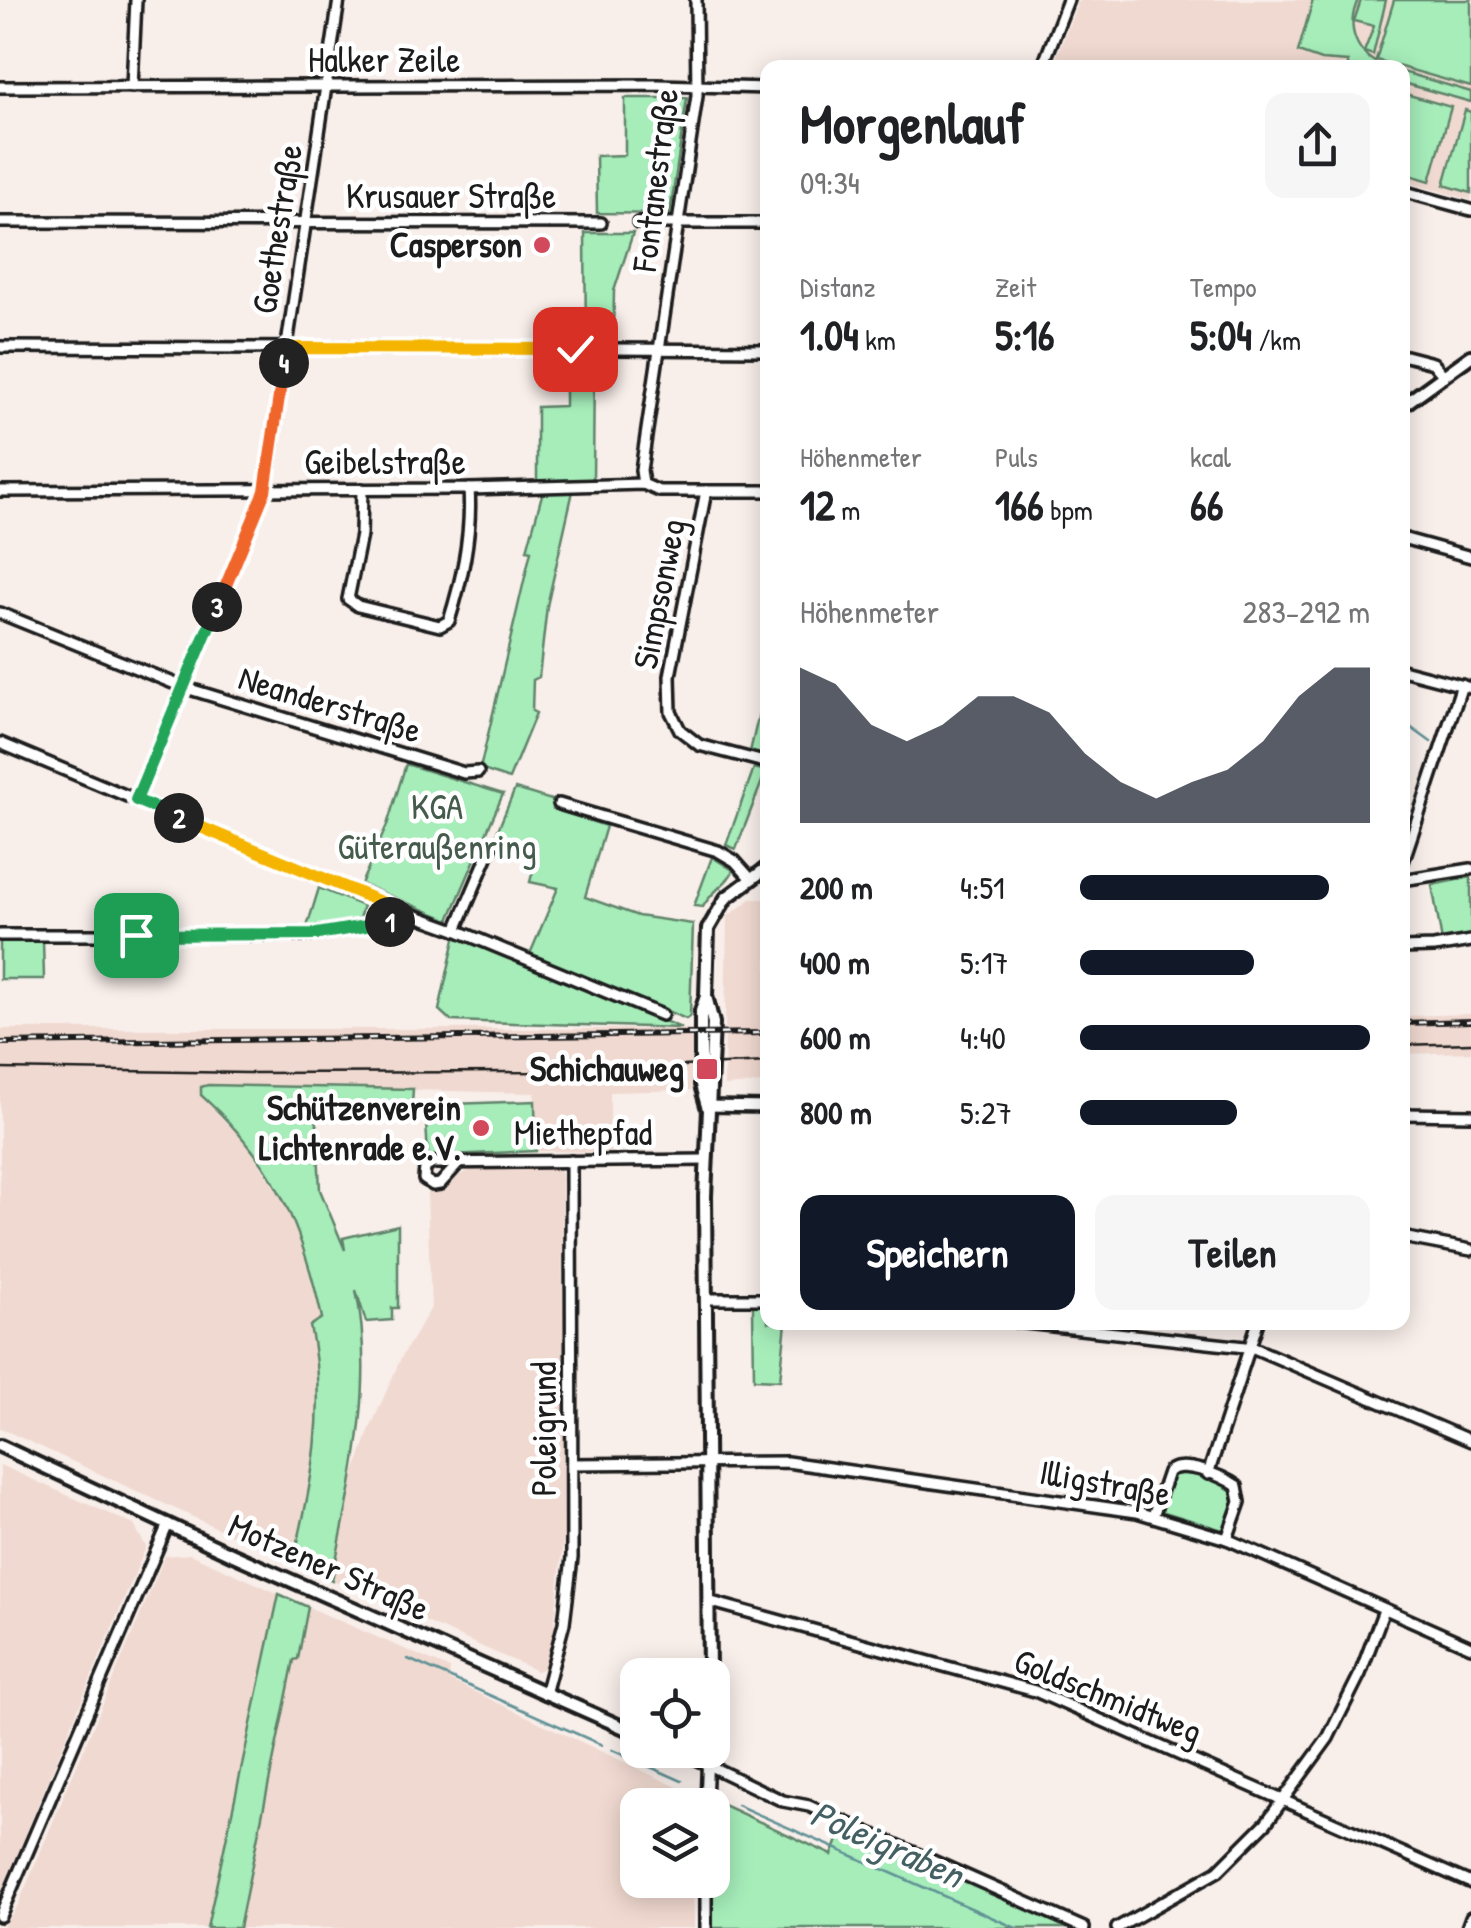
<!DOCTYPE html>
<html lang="de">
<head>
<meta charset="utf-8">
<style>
	:root { --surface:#fff; --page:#f6f6f6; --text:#202124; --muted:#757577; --accent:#111827 }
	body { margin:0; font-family:"Patrick Hand",sans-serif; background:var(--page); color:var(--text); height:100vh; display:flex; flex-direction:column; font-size:38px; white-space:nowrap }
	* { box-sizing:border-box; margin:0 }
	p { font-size:32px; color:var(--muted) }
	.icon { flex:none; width:55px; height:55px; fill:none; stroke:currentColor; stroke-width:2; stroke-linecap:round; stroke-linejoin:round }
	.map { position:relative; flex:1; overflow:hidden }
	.drawer { position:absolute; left:760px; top:60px; width:650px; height:1270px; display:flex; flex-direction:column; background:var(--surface); border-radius:20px; box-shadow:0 5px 25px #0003 }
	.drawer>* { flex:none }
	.tools { position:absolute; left:620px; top:1658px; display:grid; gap:20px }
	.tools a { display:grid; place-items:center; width:110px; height:110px; border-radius:20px; background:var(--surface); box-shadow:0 5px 25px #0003; font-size:50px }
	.pin { position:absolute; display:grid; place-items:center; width:85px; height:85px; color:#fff; margin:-42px; border-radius:20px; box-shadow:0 5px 15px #0006 }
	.km { position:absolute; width:50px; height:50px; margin:-25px; border-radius:50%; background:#222; color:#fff; font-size:28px; line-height:50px; text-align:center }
	.round { display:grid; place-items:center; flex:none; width:105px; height:105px; border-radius:20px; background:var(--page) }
	.headline { display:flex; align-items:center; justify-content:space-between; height:170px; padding:0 40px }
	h1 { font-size:55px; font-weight:700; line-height:75px }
	.stats { display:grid; grid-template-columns:repeat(3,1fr); gap:15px; height:170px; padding:10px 40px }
	.stats div { display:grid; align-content:center }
	.stats b { font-size:42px; font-weight:700 }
	.stats small { font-size:28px; font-weight:400 }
	.stats p { font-size:28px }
	.chart { height:280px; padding:20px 40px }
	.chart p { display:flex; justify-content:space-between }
	.chart svg { width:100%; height:180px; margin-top:10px; fill:var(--accent); opacity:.7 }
	.primary-button { display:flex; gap:20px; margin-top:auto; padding:20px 40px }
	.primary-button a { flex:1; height:115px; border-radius:20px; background:var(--accent); color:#fff; font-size:40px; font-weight:700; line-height:115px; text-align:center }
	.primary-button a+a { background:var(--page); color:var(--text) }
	ul { padding:0 40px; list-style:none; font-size:32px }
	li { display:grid; grid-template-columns:160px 120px 1fr; align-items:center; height:75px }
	li i { height:25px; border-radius:12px; background:var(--accent) }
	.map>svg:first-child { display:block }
	.built { fill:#f0d9d0 }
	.green { fill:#a6edba; stroke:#61846b; stroke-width:2.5 }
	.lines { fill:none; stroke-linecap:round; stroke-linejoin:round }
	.stream { stroke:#609195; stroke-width:2.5 }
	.minor-casing { stroke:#1c1c1c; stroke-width:16 }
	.tertiary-casing { stroke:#1c1c1c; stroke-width:18 }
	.minor { stroke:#fff; stroke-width:9 }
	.tertiary { stroke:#fff; stroke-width:10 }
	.tram { stroke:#1c1c1c; stroke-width:2.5 }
	.rail-casing { stroke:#1c1c1c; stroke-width:6 }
	.rail { stroke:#fff; stroke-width:2.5; stroke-dasharray:8; stroke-linecap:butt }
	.split-1-casing { stroke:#fff; stroke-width:20 }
	.split-2-casing { stroke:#fff; stroke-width:20 }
	.split-3-casing { stroke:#fff; stroke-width:20 }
	.split-4-casing { stroke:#fff; stroke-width:20 }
	.split-5-casing { stroke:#fff; stroke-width:20 }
	.split-1 { stroke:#22a559; stroke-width:12 }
	.split-2 { stroke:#f5b400; stroke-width:12 }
	.split-3 { stroke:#22a559; stroke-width:12 }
	.split-4 { stroke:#f0652b; stroke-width:12 }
	.split-5 { stroke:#f5b400; stroke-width:12 }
	.poi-dot { fill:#d1495b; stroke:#fff; stroke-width:4 }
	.labels { text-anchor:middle; stroke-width:9; stroke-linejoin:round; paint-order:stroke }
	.street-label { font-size:35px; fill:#1c1c1c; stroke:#fff }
	.poi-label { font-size:35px; font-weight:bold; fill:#1c1c1c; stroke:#fff; text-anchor:end }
	.park-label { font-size:35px; fill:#455b4b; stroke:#fff }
	.water-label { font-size:38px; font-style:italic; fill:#446063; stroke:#fff }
</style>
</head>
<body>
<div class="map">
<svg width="1471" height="1928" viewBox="0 0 1471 1928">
	<rect width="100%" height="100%" fill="#f8eeea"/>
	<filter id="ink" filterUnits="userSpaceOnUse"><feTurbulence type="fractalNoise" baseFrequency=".01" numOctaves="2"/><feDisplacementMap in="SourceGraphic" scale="20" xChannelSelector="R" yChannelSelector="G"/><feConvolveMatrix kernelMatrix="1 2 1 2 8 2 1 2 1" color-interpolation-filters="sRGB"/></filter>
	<g filter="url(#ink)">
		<g class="built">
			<polygon points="1079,0 1471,0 1471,200 1403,181 1402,68 1052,68"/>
			<polygon points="751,899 767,899 767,1076 764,1076 765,1083 724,1086 727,917"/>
			<polygon points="1471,1014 1471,1052 1403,1054 1403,1016"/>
			<polygon points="0,1029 692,1029 691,1090 610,1092 610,1152 536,1151 535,1093 209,1085 201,1096 248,1145 293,1216 322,1318 310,1327 319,1381 318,1439 293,1563 0,1428"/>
			<polygon points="555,1166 562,1173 564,1533 553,1637 546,1667 537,1671 332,1580 348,1493 369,1431 401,1358 431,1308 427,1193 443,1191 458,1176 475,1168"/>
			<polygon points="0,1465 134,1525 146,1547 0,1895"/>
			<polygon points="190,1554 279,1594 207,1928 2,1928 18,1905 165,1556"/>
			<polygon points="308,1607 450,1669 449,1680 692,1794 692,1805 638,1805 638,1880 693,1880 694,1928 239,1928 294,1660 298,1659"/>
		</g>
		<g class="green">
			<path d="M1313,0H1358C1345,28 1356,56 1385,67H1348V62L1321,60L1298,52Z"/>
			<polygon points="1361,0 1386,0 1373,55 1364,52 1374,26 1354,21"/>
			<polygon points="1394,0 1471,0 1471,87 1376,60"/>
			<polygon points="1403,72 1471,92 1471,102 1403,83"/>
			<polygon points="1402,93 1451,107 1430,181 1403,173"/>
			<polygon points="625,98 687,98 670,214 597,213 596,156 625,155"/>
			<polygon points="1465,110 1471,112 1471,193 1444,185"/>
			<polygon points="585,233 633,233 614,291 613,341 586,341"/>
			<polygon points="565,357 594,357 593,483 537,483 537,407 565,406"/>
			<polygon points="543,491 573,491 547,606 539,677 533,680 532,711 536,713 509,779 480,769 531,551 527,550"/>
			<polygon points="767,643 768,739 763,756 750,752 760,709"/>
			<polygon points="406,764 503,794 449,920 361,884 387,825"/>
			<polygon points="754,768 766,771 736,849 726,845"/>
			<polygon points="515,789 555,801 553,809 606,826 585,897 638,916 693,924 690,1016 686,1019 530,954 558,888 530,882 537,855 495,837"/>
			<path d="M712,857L733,870C730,882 710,892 703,907L694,906Z"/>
			<polygon points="1471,877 1471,935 1442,941 1432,885"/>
			<polygon points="319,888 363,906 357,925 306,930"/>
			<polygon points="456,934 681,1028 451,1021 439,1010"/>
			<polygon points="43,940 44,979 0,979 0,941"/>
			<path d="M208,1085L413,1089L412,1104L316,1108L320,1190L345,1250L343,1238L398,1225V1308H392V1320L366,1322L356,1290C376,1387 351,1485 332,1580L293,1563C312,1483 328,1408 310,1326L322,1318C301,1223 275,1162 201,1095V1087Z"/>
			<polygon points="535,1101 536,1151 428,1156 425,1105"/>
			<polygon points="767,1305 768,1322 786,1323 780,1380 754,1379 753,1306"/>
			<polygon points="1183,1470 1233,1487 1238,1494 1226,1531 1161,1511 1170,1477"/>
			<polygon points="279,1594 308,1607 298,1659 294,1660 239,1928 207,1928"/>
			<polygon points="711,1803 719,1803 832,1855 843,1828 1073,1928 711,1928"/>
		</g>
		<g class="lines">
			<g class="stream">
				<polyline points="1402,721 1431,742"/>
				<polyline points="408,1659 602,1745"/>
				<polyline points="612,1750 682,1781"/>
				<polyline points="737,1805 1016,1928"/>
			</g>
			<defs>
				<g id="minor">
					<polyline points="1042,68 1068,0"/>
					<polyline points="0,87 658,85 768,88"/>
					<polyline points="132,87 136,0"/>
					<polyline points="1402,191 1471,210"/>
					<polyline points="0,222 601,223"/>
					<polyline points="638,223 768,223"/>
					<polyline points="0,347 575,349"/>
					<polyline points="612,349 768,350"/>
					<polyline points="1402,355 1433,363 1444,376"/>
					<polyline points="643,484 641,470 697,96 696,0"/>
					<path d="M362,489L361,535L348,599L358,606L440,626L449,621C462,580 472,533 469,489"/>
					<polyline points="0,491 469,489 643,484 659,491 768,491"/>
					<polyline points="706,491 670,676 671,712 680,730 699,745 768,763"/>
					<polyline points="1402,538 1471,557"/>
					<polyline points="0,613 183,687 464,773 478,772"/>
					<polyline points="1402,670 1471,688"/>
					<polyline points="0,743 400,910 456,930 662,1015"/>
					<polyline points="136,800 265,491 339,0"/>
					<polyline points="559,804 718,851 735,861 751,879"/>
					<polyline points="1402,865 1462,685"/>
					<polyline points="1402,880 1471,869"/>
					<polyline points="456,930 493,843"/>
					<polyline points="0,935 309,935 391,922 396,920 400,910"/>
					<polyline points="1402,948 1434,947 1471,941"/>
					<polyline points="707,1106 768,1107"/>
					<polyline points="1402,1114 1471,1115"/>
					<polyline points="459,1163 440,1184 433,1185 424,1179 425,1168 433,1163 706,1160"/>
					<polyline points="1402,1237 1471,1250"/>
					<polyline points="706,1299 768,1299"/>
					<polyline points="1016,1322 1254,1348 1471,1441"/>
					<polyline points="572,1464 787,1462 1137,1512 1227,1539 1471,1647"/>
					<polyline points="1208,1474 1258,1322"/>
					<path d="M1153,1516L1168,1472C1181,1459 1223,1476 1237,1486L1240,1502L1227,1539"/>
					<polyline points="708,1601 1035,1691 1471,1883"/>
					<polyline points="545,1694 564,1623 572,1558 571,1161"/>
					<polyline points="685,1754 783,1801 809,1806 1084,1928"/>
					<polyline points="706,1805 708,1750"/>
					<polyline points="706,1880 706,1928"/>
					<polyline points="0,1916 168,1524"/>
					<polyline points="1117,1928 1218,1871 1266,1823 1328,1738 1360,1674 1384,1610"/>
					<polyline points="1467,1928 1471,1917"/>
				</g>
				<g id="tertiary">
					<polyline points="1402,406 1471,356"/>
					<polyline points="706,996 713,1023 705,1196 709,1675"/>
					<polyline points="707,1106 701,1085 701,1011 706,996 708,929 726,898 768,867"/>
					<polyline points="0,1446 231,1554 638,1734"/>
					<polyline points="673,1750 692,1754 703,1750"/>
				</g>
			</defs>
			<use href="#minor" class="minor-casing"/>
			<use href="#tertiary" class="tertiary-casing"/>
			<use href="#minor" class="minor"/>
			<use href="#tertiary" class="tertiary"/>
			<g class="tram">
				<polyline points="1402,1045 1471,1043"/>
				<polyline points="0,1069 248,1073 554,1072 768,1062"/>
			</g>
			<defs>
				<g id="rail">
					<polyline points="1402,1023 1471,1021"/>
					<polyline points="0,1043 768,1033"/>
				</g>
			</defs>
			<use href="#rail" class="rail-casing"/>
			<use href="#rail" class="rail"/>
		</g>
	</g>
	<g class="lines" filter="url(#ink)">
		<defs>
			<polyline id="split-1" points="136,935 317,934 390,922"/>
			<polyline id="split-2" points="179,818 400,910 396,920 390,922"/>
			<polyline id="split-3" points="179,818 136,800 217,607"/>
			<polyline id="split-4" points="217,607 265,491 284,363"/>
			<polyline id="split-5" points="284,363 286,348 575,349"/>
		</defs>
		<use href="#split-1" class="split-1-casing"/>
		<use href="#split-2" class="split-2-casing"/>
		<use href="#split-3" class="split-3-casing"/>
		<use href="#split-4" class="split-4-casing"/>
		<use href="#split-5" class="split-5-casing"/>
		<use href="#split-1" class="split-1"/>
		<use href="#split-2" class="split-2"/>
		<use href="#split-3" class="split-3"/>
		<use href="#split-4" class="split-4"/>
		<use href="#split-5" class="split-5"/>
	</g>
	<g class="poi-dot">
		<circle cx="542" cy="245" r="10"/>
		<rect x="695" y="1057" width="24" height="24" rx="5"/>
		<circle cx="481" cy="1128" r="10"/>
	</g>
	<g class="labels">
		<g class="street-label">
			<text x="384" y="72">Halker Zeile</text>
			<text transform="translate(655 180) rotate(-83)" y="12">Fontanestraße</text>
			<text x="451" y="208">Krusauer Straße</text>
			<text transform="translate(277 229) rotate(-81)" y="12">Goethestraße</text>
			<text x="385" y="474">Geibelstraße</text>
			<text transform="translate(659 594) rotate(-79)" y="12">Simpsonweg</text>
			<text transform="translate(330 704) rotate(17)" y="12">Neanderstraße</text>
			<text x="583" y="1145">Miethepfad</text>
			<text transform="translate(544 1429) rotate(-90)" y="12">Poleigrund</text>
			<text transform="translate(1105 1483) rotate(10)" y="12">Illigstraße</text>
			<text transform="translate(329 1567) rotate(24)" y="12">Motzener Straße</text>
			<text transform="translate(1108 1696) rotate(22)" y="12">Goldschmidtweg</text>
		</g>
		<g class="poi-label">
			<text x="522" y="257">Casperson</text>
			<text x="684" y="1081">Schichauweg</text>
			<text x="461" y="1120">Schützenverein<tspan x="461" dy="40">Lichtenrade e.V.</tspan></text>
		</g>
		<g class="park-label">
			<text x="437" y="819">KGA<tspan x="437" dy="40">Güteraußenring</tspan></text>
		</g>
		<g class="water-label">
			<text transform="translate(887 1844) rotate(24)" y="13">Poleigraben</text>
		</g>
	</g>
</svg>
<div class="tools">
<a><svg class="icon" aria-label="locate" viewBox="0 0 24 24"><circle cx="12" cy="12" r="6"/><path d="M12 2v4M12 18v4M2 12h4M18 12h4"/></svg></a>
<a><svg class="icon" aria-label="layers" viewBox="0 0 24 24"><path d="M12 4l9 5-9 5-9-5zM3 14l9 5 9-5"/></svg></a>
</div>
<div class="pin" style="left:136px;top:935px;background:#1e9e55"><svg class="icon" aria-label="arrive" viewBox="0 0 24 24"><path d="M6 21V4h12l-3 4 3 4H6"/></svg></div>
<div class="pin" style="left:575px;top:349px;background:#d93025"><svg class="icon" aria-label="check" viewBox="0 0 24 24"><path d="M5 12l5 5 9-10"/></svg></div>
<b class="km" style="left:390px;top:922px">1</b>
<b class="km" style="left:179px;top:818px">2</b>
<b class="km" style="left:217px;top:607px">3</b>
<b class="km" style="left:284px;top:363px">4</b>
<section class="drawer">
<div class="headline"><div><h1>Morgenlauf</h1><p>09:34</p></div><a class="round"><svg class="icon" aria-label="share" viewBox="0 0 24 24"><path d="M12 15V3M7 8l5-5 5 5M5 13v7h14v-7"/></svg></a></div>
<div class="stats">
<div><p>Distanz</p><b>1.04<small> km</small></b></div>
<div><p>Zeit</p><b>5:16</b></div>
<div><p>Tempo</p><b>5:04<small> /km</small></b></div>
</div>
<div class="stats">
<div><p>Höhenmeter</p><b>12<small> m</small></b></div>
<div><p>Puls</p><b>166<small> bpm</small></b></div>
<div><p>kcal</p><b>66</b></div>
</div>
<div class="chart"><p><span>Höhenmeter</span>283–292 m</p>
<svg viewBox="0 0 160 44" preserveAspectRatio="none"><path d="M0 44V6L10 10L20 20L30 24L40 20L50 13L60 13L70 17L80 27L90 34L100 38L110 34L120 31L130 24L140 13L150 6L160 6V44z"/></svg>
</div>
<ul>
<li><b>200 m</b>4:51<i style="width:86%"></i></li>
<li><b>400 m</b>5:17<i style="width:60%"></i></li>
<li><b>600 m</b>4:40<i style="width:100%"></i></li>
<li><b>800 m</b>5:27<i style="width:54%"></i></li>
</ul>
<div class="primary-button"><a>Speichern</a><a>Teilen</a></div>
</section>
</div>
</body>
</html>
